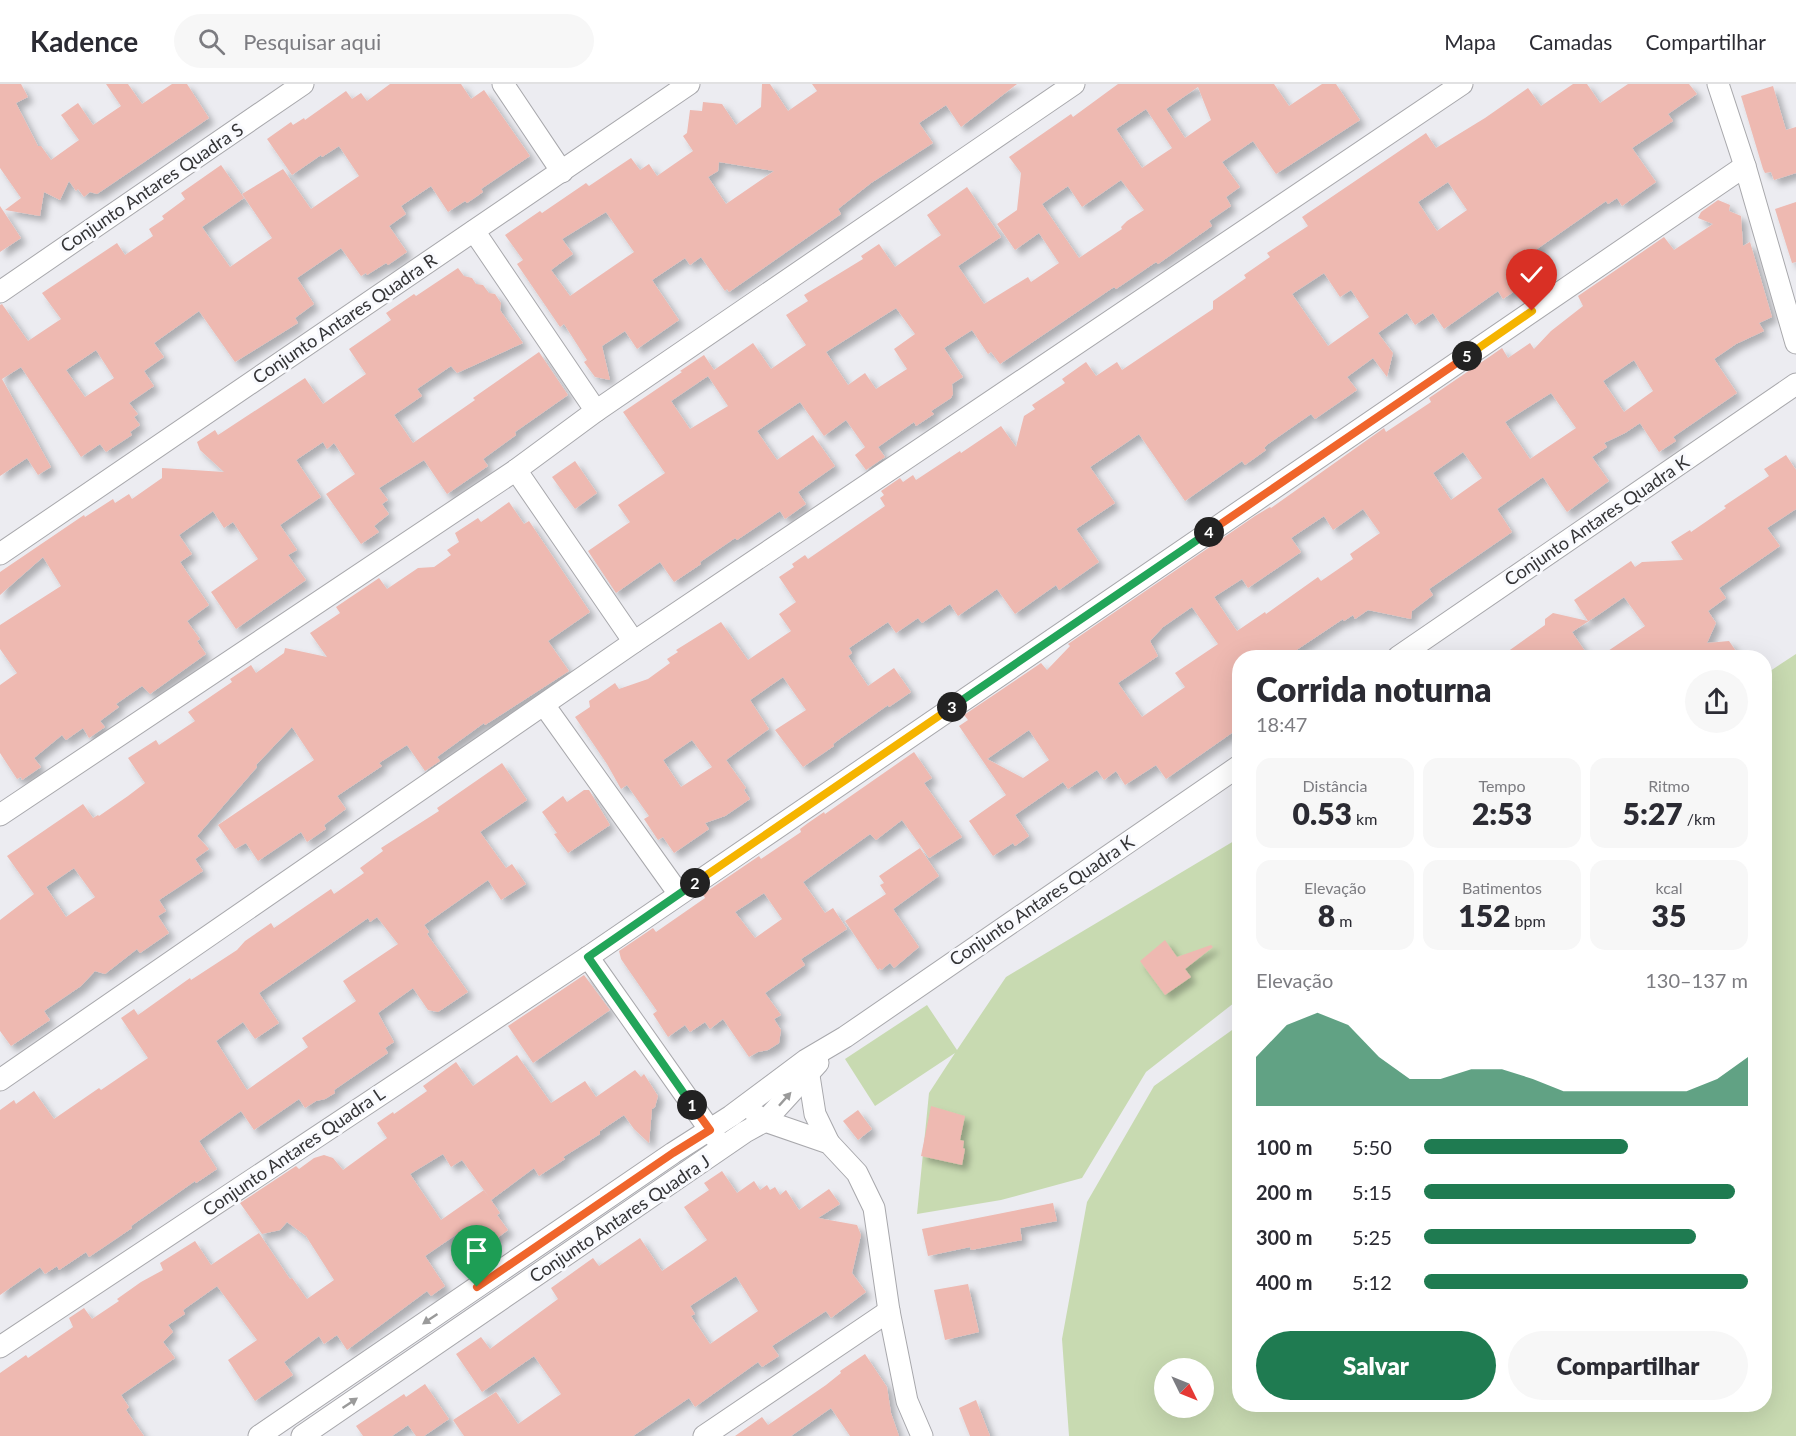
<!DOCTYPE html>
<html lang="pt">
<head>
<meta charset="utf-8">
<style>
	:root { --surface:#fff; --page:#f7f7f7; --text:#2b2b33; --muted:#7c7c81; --line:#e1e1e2; --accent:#1f7b51 }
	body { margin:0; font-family:Lato,sans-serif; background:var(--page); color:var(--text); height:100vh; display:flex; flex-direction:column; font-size:22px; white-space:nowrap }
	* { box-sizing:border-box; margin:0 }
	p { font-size:20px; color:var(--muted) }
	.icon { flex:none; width:33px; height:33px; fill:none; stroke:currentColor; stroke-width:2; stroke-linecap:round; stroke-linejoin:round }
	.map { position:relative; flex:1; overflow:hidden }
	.side { position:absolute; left:1232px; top:566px; width:540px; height:762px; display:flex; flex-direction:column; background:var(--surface); border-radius:24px; box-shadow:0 6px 24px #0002 }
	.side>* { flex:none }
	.needle { width:39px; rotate:133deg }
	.tools { position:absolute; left:1154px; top:1274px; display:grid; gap:12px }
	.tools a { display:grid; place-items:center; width:60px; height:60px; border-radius:50%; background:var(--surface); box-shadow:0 6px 24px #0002; font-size:30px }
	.pin { position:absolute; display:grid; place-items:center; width:51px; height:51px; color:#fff; margin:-62px -26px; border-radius:50% 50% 50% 0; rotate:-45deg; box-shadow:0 0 6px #0007 }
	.pin .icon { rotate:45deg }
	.km { position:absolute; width:30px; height:30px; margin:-15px; border-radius:50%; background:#222; color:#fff; font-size:16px; line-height:30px; text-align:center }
	.round { display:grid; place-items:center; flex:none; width:63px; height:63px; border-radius:32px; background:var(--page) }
	.head { display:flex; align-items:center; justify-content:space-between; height:102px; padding:0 24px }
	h1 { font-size:33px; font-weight:800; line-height:45px }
	.metrics { display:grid; grid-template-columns:repeat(3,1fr); gap:9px; height:102px; padding:6px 24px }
	.metrics div { display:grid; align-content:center; border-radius:15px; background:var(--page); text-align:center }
	.metrics b { font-size:30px; font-weight:800 }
	.metrics small { font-size:16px; font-weight:400 }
	.metrics p { font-size:16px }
	.chart { height:168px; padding:12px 24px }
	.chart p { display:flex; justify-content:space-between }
	.chart svg { width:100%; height:108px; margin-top:6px; fill:var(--accent); opacity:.7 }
	.cta { display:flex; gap:12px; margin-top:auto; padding:12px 24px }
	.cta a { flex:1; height:69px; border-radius:36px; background:var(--accent); color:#fff; font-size:24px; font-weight:800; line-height:69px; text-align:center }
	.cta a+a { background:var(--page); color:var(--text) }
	ul { padding:0 24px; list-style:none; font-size:20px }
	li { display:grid; grid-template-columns:96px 72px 1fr; align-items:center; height:45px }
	li i { height:15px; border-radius:8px; background:var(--accent) }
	header { display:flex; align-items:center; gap:36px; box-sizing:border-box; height:84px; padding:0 30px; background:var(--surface); border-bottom:2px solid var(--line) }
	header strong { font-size:28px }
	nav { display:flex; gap:33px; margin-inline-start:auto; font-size:21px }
	.search { width:420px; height:54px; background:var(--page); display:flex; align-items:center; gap:15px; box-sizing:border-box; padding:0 21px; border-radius:33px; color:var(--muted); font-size:22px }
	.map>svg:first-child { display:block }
	.green { fill:#c8dab1; fill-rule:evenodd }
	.building { fill:#eeb9b1; fill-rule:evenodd; filter:url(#shadow) }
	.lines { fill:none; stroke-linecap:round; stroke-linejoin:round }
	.minor-casing { stroke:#a8a8ac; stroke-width:23 }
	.minor { stroke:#fff; stroke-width:21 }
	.oneway { fill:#9a9a9a }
	.split-1-casing { stroke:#fff; stroke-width:12 }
	.split-2-casing { stroke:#fff; stroke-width:12 }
	.split-3-casing { stroke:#fff; stroke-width:12 }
	.split-4-casing { stroke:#fff; stroke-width:12 }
	.split-5-casing { stroke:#fff; stroke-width:12 }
	.split-6-casing { stroke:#fff; stroke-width:12 }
	.split-1 { stroke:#f0652b; stroke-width:8 }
	.split-2 { stroke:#22a559; stroke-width:8 }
	.split-3 { stroke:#f5b400; stroke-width:8 }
	.split-4 { stroke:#22a559; stroke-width:8 }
	.split-5 { stroke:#f0652b; stroke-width:8 }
	.split-6 { stroke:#f5b400; stroke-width:8 }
	.labels { text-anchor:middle; stroke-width:6; stroke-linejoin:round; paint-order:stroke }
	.street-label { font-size:18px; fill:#343436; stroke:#f9fafe }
</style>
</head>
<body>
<header>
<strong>Kadence</strong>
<div class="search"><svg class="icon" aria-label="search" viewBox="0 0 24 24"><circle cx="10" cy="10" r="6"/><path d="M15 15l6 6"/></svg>Pesquisar aqui</div>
<nav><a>Mapa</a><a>Camadas</a><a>Compartilhar</a></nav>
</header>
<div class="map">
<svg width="1796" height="1352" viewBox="0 0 1796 1352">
	<defs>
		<filter id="shadow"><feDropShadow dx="5.5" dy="5.5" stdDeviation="3" flood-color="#0004"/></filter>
	</defs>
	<rect width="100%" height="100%" fill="#ececf1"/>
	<g class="green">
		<path d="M1796,570V1352H1069L1062,1255L1087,1118L1154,1002L1239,941V1320H1764V591ZM1164,1284H1203V1323H1164Z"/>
		<polygon points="1239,754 1239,915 1146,988 1082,1094 1001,1116 917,1130 929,1009 955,969 875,1022 845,975 927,921 957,966 1006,893"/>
	</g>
	<g class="building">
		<polygon points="0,0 21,0 28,13 16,19 38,62 41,62 51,76 79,56 61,31 78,19 93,41 121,22 106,0 128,0 142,20 172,0 187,0 209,34 97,110 90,108 84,113 78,105 76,107 69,97 60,116 44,108 40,132 5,126 21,114 0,84"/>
		<path d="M390,0H461L471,15L484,6L530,72L481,105L483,108L467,119L465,117L448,128L431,102L401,122L406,130L389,142L407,168L388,181L386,179L367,191L366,189L361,192L341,164L297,194L314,220L295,234L298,239L235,278L199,227L154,259L164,273L144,287L154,302L129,319L138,330L134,333L140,341L130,348L132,351L106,368L100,360L81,373L21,283L2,295L51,383L38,391L27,374L0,392V221L2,220L28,257L61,235L42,209L117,159L125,171L153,152L149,145L164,135L162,132L185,115L181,109L221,81L244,114L202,143L230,183L272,154L242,110L283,85L311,125L359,92L339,62L322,73L321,71L292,91L267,55L291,38L293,41L304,34L305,36L346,7L352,15L361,9L367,17ZM96,266L114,294L85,313L66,286Z"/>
		<path d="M762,0H770L788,27L817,7L812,0H1017L961,43L946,21L919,39L933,59L871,99L838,125L841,130L729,208L727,205L725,207L701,173L690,181L685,174L652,196L679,236L637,265L625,247L602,262L610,296L595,293L584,278L587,276L564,240L560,243L517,180L523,176L505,151L540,127L542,129L586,99L589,102L631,74L640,86L649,80L657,92L693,67L683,52L687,49L690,26L702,27L703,18L722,20L736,41L761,23ZM719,78L774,87L726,120L708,93L718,87ZM606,128L634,168L570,212L551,186L573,170L562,155Z"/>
		<path d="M1118,0H1274L1289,22L1322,0H1336L1360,36L1276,90L1253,57L1222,78L1240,103L1226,113L1231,122L1209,137L1212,142L1158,180L1156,178L1116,205L1114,203L1000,280L991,268L988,270L972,246L944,264L963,293L952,300L953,310L951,314L931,327L934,330L916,342L914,338L878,363L885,373L866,386L855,371L865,363L846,336L824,352L800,318L757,347L777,376L813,351L835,382L798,408L806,420L785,435L780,427L737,456L735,454L700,478L701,480L674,498L660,478L616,509L588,467L630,438L618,421L665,389L623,328L682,288L680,287L704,271L714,286L753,259L771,285L806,261L786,231L808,217L804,211L863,175L861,172L879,160L895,183L941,151L927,131L967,103L1001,153L958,182L984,220L1028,193L1031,198L1059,179L1039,149L1015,166L997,140L1017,126L1021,89L1009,73L1071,30L1073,33ZM1198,3L1211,36L1185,54L1166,25ZM1146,25L1172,64L1142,84L1116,45ZM1121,96L1144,126L1127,137L1121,143L1122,145L1079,174L1042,120L1068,102L1082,123ZM896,224L915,250L894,265L907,285L876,305L865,289L848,301L826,268ZM708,292L728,322L690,345L671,317Z"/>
		<path d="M1573,0H1587L1600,19L1628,0H1689L1697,10L1668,30L1673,37L1632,64L1656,98L1622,122L1617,114L1608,120L1606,117L1514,181L1525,200L1503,215L1498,207L1444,245L1433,229L1415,241L1407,229L1378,249L1393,269L1387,293L1373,274L1347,293L1357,306L1315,335L1311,330L1268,360L1264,364L1266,366L1245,381L1242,377L1185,417L1139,350L1117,365L1090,383L1115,419L1076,445L1099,478L1059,506L1056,501L1015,530L997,505L958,532L950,520L922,539L918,534L896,549L888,538L849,564L852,569L848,572L868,602L894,584L911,608L889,623L888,621L841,654L833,660L834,662L803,683L775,646L806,626L783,593L750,616L769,645L726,676L746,704L744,706L750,715L725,732L705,739L709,745L674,769L663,753L658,756L644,735L649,732L627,701L621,705L607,680L575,633L590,623L589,617L615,599L619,605L648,595L670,579L667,575L678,568L676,566L721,538L748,576L791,547L779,530L796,518L779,493L794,483L792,480L805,471L808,475L885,422L880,414L884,411L881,407L900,394L903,398L913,391L916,396L960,367L961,369L1001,342L1016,363L1024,332L1035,325L1032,321L1065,299L1062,295L1086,278L1096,292L1117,278L1122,286L1195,237L1213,225V217L1246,194L1244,191L1270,173L1267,169L1308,142L1302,133L1426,49L1436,64L1485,34L1528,4L1541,22ZM1448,98L1467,126L1437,147L1418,118ZM1324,189L1340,213L1351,206L1369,233L1328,262L1292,210ZM692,656L712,683L681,703L663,676Z"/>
		<polygon points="1773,2 1786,46 1796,43 1796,89 1774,96 1771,88 1765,89 1763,85 1741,12"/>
		<path d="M1718,116L1730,121L1729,127L1741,132L1743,162L1750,158L1772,233L1759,239L1764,247L1736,260L1714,275L1737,309L1673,353L1676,357L1659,368L1640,339L1625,349L1604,359L1607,363L1592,373L1609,397L1567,428L1543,393L1497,425L1512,448L1429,505L1433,511L1412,527L1411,535L1368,526L1355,535L1353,531L1344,537L1343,535L1286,573H1239V644L1166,695L1156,681L1125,701L1116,687L1104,696L1097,686L1068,705L1063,698L1015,731L1029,752L1015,762L1013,759L993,772L969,737L1006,711L959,642L968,636L964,631L1041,579L1047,586L1070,562L1068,560L1255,432L1270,423L1271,424L1384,344L1386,348L1431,318L1429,314L1492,271L1502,264L1508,274L1530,259L1534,265L1551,247L1583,222L1578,212L1664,153L1674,166L1713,140L1698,134L1701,128ZM1634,276L1653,307L1624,328L1603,297ZM1551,309L1576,344L1530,375L1505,338ZM1463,368L1482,394L1451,416L1433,389ZM1363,425L1380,449L1350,470L1353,475L1321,497L1318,493L1266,530L1265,528L1237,547L1214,513L1242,495L1248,504L1301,468L1291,454L1324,432L1333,446ZM1192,523L1218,560L1175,589L1185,603L1142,633L1118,599L1158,572L1150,557L1163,543ZM1029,646L1049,676L1023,694L987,675Z"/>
		<polygon points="1796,118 1796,178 1792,179 1775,125"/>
		<polygon points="0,122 21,154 0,168"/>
		<polygon points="458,184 464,192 472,194 476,200 483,201 489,209 495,210 501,219 500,226 523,259 457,289 451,282 417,305 422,312 394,331 413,359 475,316 473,314 539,268 568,311 515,348 516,351 483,375 488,382 447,410 424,376 379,404 388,416 382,420 389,430 374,442 379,448 361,460 326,410 355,390 334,359 327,365 323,358 296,376 321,413 280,441 297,466 288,471 306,496 236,545 211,508 258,475 233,438 224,444 213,427 179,451 192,470 180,478 209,521 187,537 200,555 197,557 206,570 150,610 142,602 116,620 119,623 100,637 105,643 89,654 83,644 66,656 62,651 34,674 41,683 22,696 21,693 17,695 0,669 0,601 17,589 0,565 0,541 61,502 43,473 0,511 0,488 84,431 85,433 113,415 115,419 129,410 132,415 162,394 162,384 224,388 200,366 197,358 215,346 218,351 305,294 323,320 366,290 349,265 391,236 386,229 414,210 416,212"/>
		<polygon points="1786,371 1796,386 1796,425 1767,444 1780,462 1719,504 1726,514 1708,527 1716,539 1707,559 1729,557 1740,573 1599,573 1645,542 1624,513 1601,529 1572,548 1589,573 1500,573 1545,541 1545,535 1553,529 1588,537 1574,516 1631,477 1635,483 1642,478 1683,476 1671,458 1690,446 1691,448 1726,424 1724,422 1769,392 1764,385"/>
		<polygon points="575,377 597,409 575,425 552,393"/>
		<path d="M509,418L524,440L529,437L590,528L548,557L569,587L485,641L484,639L437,673L440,677L425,687L407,661L379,679L382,682L337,712L346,725L324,741L326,745L307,758L301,748L258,777L246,759L235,765L218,741L314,676L292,643L256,681L257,683L197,752L209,765L195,775L203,787L159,816L166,827L158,832L169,849L140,869L137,865L105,890L95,887L81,902L44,927L50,936L11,962L0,947V836L34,810L7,772L83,720L93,734L98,731L99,732L128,712L145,699L128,674L156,656L159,661L195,637L188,628L232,598L230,595L251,581L256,589L284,569L285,564L327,573L310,549L340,529L336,523L379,494L387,505L418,484L434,483L451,471L447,466L459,458L455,449L478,434L481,438ZM74,784L95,813L66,833L46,803Z"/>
		<path d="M914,668L932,694L924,699L962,753L929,774L902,736L876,756L870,750L803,798L825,829L833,824L847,845L801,875L805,881L765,909L781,931L774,935L781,946L779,959L768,966L758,968L749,973L723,935L710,945L705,938L690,948L685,941L668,953L653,930L657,927L621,875L619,867L653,844L656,848L705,814L703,810L759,772L761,775L801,748L800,745L808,739L824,728L825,730ZM764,809L782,835L755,854L735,828Z"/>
		<path d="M502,679L527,716L480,748L506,784L512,780L526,800L501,816L488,796L424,841L429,848L427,850L468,908L438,928L428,926L413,904L378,929L394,958L385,964L388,969L334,1006L335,1009L325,1015L316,1017L305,1024L299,1015L254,1046L241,1027L199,1057L217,1085L196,1099L195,1097L131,1142L132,1144L89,1173L86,1168L59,1186L57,1182L45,1190L40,1183L0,1211V1026L14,1016L16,1020L34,1007L54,1035L99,1004L101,1006L148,974L121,934L134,925L138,931L190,894L191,896L237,866L245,857L271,839L274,844L331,805L334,810L364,789L360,784L383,767L381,764L439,727L437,724ZM377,833L398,860L343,897L356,917L302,954L308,963L247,1006L216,957L243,938L255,955L279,939L259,909L368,834L370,838Z"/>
		<polygon points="584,706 589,706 610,741 568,769 554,750 557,749 542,728 563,712 567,718"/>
		<polygon points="920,764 939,792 893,825 919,863 894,884 890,879 881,886 880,884 878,886 845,837 886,810 880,801 884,799 879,792"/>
		<polygon points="1165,856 1177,873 1211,861 1213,863 1185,885 1191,893 1165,911 1140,877"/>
		<polygon points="584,891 610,926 533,979 508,942"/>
		<polygon points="517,971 551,1019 585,997 596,1013 635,986 641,993 644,990 658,1012 655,1023 652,1025 649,1059 634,1045 624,1031 600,1047 600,1050 563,1073 565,1075 539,1092 534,1084 491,1116 462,1076 451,1083 443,1070 410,1090 441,1136 484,1106 500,1129 497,1131 508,1146 492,1158 489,1152 471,1164 460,1148 425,1172 445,1202 431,1212 427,1207 347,1266 337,1251 324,1260 319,1252 284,1278 293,1291 255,1317 228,1276 257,1256 217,1202 183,1226 185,1230 168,1241 173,1248 163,1258 175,1274 121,1311 129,1323 126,1326 144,1352 0,1352 0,1289 26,1271 28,1274 73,1243 69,1234 84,1224 92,1235 119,1217 117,1215 141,1198 163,1186 160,1179 195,1157 211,1181 259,1149 290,1195 292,1194 307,1215 334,1196 306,1152 287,1138 280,1146 262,1150 240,1119 296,1082 299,1085 314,1074 324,1071 333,1074 343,1086 387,1054 377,1039 393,1028 394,1030 427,1007 423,1002 456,978 473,1002"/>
		<polygon points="931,1022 965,1032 960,1056 964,1057 963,1064 965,1065 962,1081 921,1072"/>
		<polygon points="858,1026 872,1045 858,1056 843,1037"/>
		<path d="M722,1087L737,1109L754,1097L760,1106L767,1101L770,1106L775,1103L780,1111L786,1106L799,1126L829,1105L840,1120L818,1134L857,1141L861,1151L852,1189L866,1208L831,1234L826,1227L772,1262L779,1272L762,1283L758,1278L695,1323L689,1314L633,1352H464L453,1336L496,1308L518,1340L561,1310L534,1272L482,1308L456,1270L481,1253L490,1265L558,1215L551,1204L593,1174L599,1182L640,1154L662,1187L693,1166L707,1156L684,1123L709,1106L704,1099ZM736,1192L758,1227L710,1260L691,1232L695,1230L690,1222Z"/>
		<polygon points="1053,1119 1057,1137 1020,1144 1022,1156 971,1166 970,1163 928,1172 922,1145"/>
		<polygon points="968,1200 979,1248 945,1256 934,1206"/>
		<polygon points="865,1270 887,1303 891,1329 899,1352 850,1352 831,1324 791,1352 735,1352 762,1333 768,1341 826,1301 841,1289 840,1287"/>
		<polygon points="425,1300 449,1335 424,1352 416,1352 408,1341 392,1352 363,1352 356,1342 404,1310 406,1313"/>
		<polygon points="976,1316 990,1352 970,1352 959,1324"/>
	</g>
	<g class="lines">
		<defs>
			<g id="minor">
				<polyline points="503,0 562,88"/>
				<polyline points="1718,0 1745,82 1796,259"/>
				<polyline points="474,147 596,327"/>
				<polyline points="0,208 303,0"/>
				<polyline points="516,386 634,558"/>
				<polyline points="0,470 689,0"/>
				<polyline points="1398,573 1796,300"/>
				<polyline points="544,621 679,810"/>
				<polyline points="0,731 516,386 596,327 1074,0"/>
				<polyline points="588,873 717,1056"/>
				<polyline points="807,979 815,1030 829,1059"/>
				<polyline points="0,996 634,558 1462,0"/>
				<polyline points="756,1031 765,1037 829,1059 857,1089 874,1124 889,1227 907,1317 922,1352"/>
				<polyline points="0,1263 588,873 1745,82"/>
				<polyline points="259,1352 673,1069 731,1032 806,976 845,953 1239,682"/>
				<polyline points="302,1352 745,1048 765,1037 818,979"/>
				<polyline points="704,1352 889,1227"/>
			</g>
		</defs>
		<use href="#minor" class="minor-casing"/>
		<use href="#minor" class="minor"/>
	</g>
	<defs><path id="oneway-solid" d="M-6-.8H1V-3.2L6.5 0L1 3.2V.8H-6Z" transform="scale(1.5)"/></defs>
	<g class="oneway">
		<use href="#oneway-solid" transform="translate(785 1015) rotate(-48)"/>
		<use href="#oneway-solid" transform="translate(430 1235) rotate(146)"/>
		<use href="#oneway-solid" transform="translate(350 1319) rotate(-34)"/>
	</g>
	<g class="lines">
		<defs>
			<polyline id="split-1" points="477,1203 673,1069 710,1046 692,1021"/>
			<polyline id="split-2" points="692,1021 588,873 695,799"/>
			<polyline id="split-3" points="695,799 952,623"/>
			<polyline id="split-4" points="952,623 1209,448"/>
			<polyline id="split-5" points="1209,448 1467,272"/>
			<polyline id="split-6" points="1467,272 1532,227"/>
		</defs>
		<use href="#split-1" class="split-1-casing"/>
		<use href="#split-2" class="split-2-casing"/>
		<use href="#split-3" class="split-3-casing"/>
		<use href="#split-4" class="split-4-casing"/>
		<use href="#split-5" class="split-5-casing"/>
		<use href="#split-6" class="split-6-casing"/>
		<use href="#split-1" class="split-1"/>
		<use href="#split-2" class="split-2"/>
		<use href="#split-3" class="split-3"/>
		<use href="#split-4" class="split-4"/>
		<use href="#split-5" class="split-5"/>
		<use href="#split-6" class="split-6"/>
	</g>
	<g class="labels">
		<g class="street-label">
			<text transform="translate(152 104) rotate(-34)" y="6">Conjunto Antares Quadra S</text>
			<text transform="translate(345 235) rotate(-34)" y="6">Conjunto Antares Quadra R</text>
			<text transform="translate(1597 437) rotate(-34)" y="6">Conjunto Antares Quadra K</text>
			<text transform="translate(1042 817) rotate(-34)" y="6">Conjunto Antares Quadra K</text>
			<text transform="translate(294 1068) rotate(-34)" y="6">Conjunto Antares Quadra L</text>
			<text transform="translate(620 1135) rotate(-34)" y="6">Conjunto Antares Quadra J</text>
		</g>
	</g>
</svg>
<div class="tools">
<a><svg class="needle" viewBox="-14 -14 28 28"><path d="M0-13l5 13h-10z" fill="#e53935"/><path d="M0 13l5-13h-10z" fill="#7c7c81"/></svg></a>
</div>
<div class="pin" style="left:477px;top:1203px;background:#1e9e55"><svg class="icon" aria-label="arrive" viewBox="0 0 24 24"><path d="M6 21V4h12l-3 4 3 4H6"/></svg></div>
<div class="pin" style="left:1532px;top:227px;background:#d93025"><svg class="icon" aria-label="check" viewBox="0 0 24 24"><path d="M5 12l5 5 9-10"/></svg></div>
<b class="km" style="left:692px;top:1021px">1</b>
<b class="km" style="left:695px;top:799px">2</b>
<b class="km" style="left:952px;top:623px">3</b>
<b class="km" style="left:1209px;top:448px">4</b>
<b class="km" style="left:1467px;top:272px">5</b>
<section class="side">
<div class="head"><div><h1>Corrida noturna</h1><p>18:47</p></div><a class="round"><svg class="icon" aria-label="share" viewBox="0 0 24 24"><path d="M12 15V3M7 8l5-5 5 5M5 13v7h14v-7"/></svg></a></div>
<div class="metrics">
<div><p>Distância</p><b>0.53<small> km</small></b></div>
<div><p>Tempo</p><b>2:53</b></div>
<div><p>Ritmo</p><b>5:27<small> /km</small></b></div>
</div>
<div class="metrics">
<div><p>Elevação</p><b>8<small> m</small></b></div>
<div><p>Batimentos</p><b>152<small> bpm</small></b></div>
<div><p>kcal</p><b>35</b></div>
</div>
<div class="chart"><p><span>Elevação</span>130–137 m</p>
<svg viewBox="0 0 160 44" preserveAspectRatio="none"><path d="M0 44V24L10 11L20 6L30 11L40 24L50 33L60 33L70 29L80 29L90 33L100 38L110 38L120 38L130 38L140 38L150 33L160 24V44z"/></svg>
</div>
<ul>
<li><b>100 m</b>5:50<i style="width:63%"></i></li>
<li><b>200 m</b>5:15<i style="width:96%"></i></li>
<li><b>300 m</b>5:25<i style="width:84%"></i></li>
<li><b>400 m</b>5:12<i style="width:100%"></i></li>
</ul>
<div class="cta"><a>Salvar</a><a>Compartilhar</a></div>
</section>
</div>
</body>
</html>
